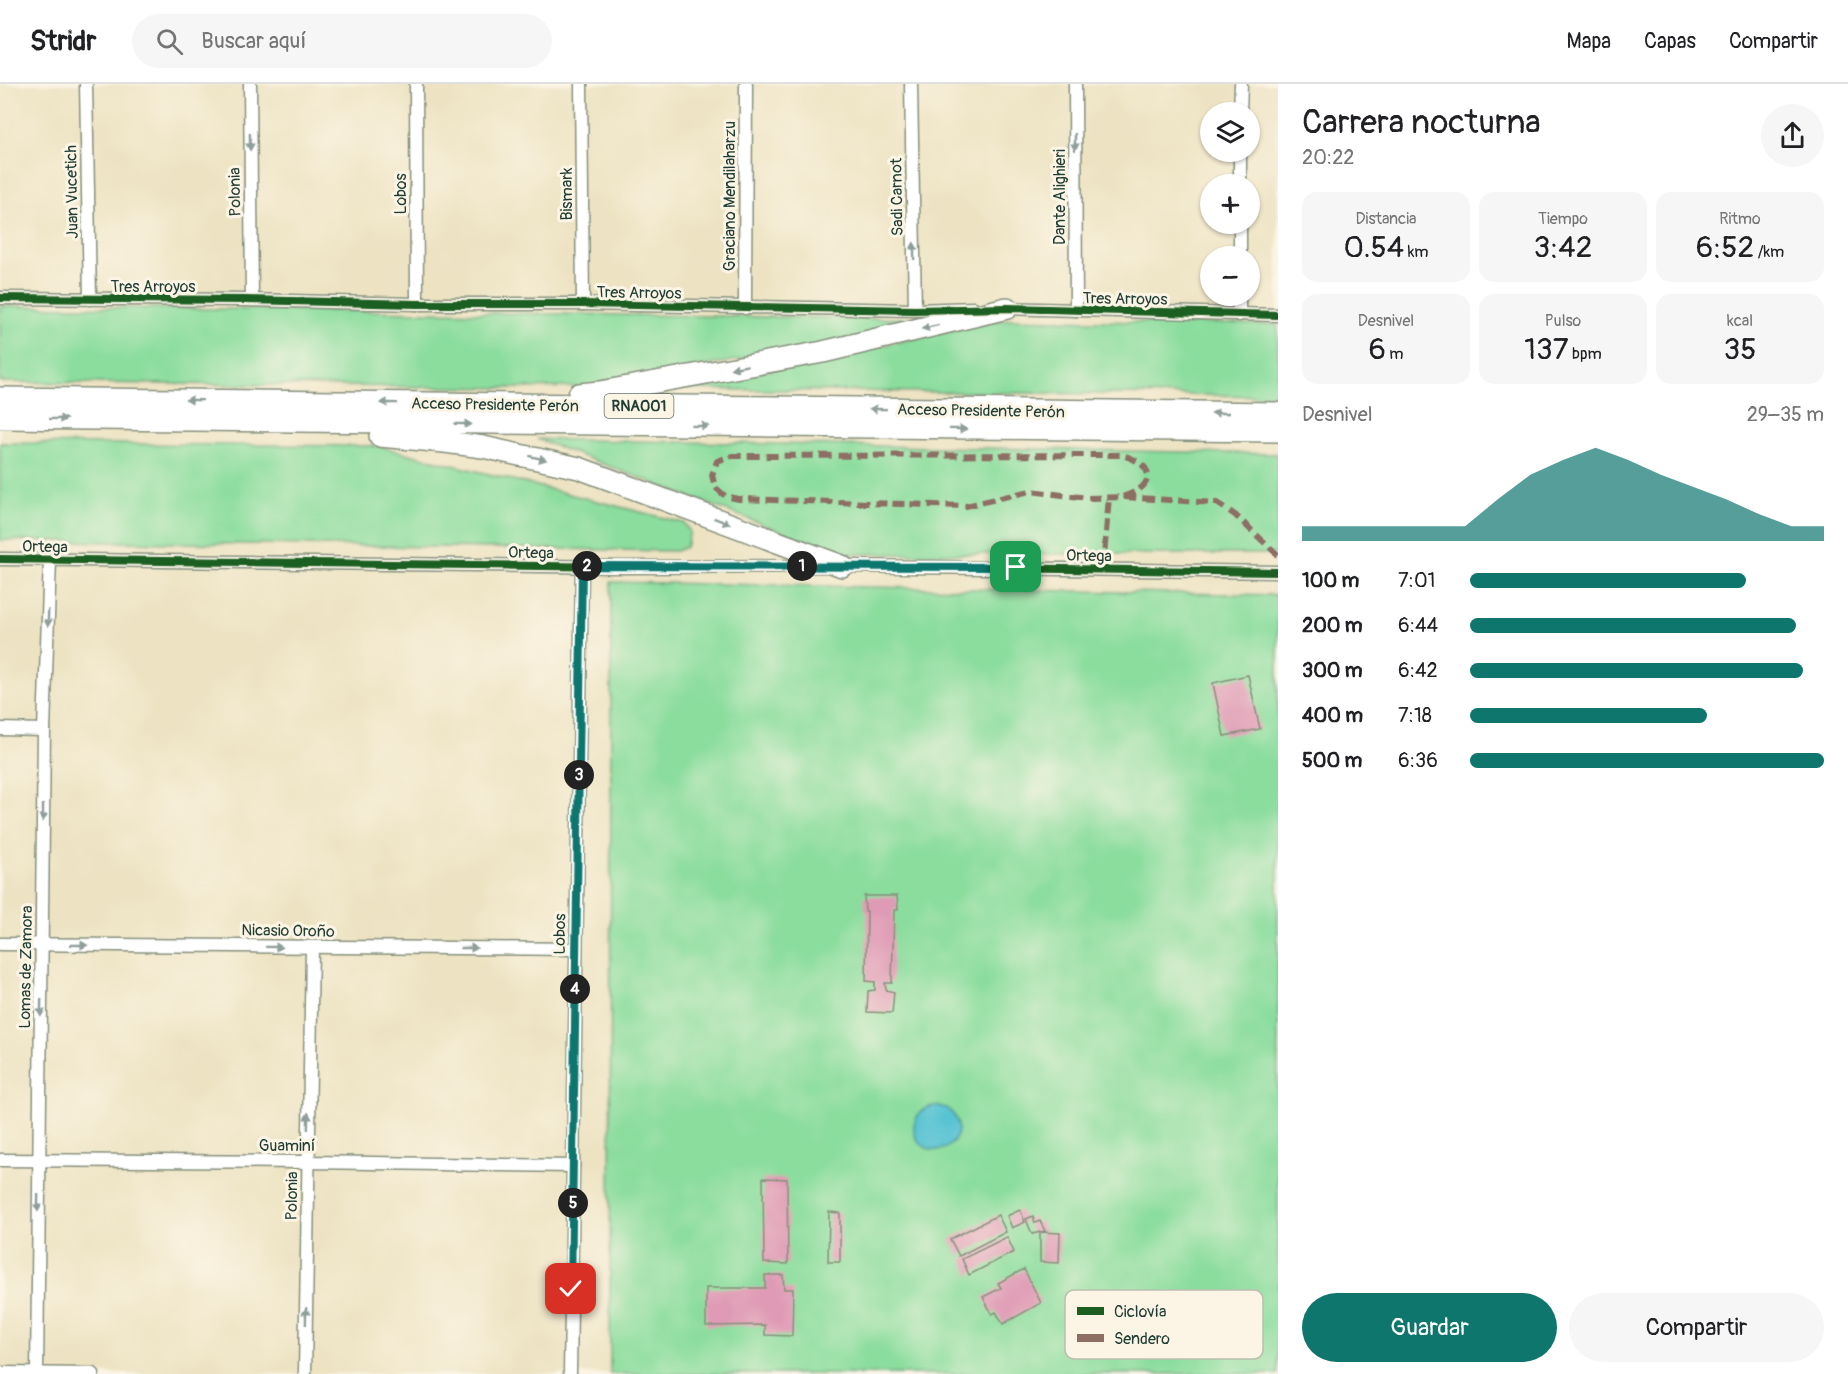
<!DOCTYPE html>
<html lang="es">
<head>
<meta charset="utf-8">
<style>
	:root { --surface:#fff; --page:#f6f6f6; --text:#202124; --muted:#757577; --line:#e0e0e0; --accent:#0f766e }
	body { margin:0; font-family:Pangolin,sans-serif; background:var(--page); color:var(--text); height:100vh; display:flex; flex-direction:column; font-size:22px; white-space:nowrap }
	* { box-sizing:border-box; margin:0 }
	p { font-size:20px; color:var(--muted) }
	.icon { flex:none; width:33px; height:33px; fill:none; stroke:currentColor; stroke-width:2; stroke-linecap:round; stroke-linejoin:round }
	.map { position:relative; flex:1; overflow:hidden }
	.drawer { display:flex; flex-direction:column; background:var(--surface); width:570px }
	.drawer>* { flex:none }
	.fabs { position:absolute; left:1200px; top:18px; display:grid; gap:12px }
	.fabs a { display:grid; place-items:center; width:60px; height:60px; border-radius:50%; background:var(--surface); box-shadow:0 2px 4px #0004; font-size:30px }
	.pin { position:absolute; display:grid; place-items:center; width:51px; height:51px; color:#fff; margin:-26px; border-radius:12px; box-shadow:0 3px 9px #0006 }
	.km { position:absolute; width:30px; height:30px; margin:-15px; border-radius:50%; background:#222; color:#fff; font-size:16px; line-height:30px; text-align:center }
	.round { display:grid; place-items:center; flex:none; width:63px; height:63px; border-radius:32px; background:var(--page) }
	.overview { display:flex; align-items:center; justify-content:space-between; height:102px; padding:0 24px }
	h1 { font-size:33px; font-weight:600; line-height:45px }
	.figures { display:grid; grid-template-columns:repeat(3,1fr); gap:9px; height:102px; padding:6px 24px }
	.figures div { display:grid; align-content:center; border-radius:15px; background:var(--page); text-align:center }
	.figures b { font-size:30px; font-weight:600 }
	.figures small { font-size:16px; font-weight:400 }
	.figures p { font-size:16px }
	.chart { height:168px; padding:12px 24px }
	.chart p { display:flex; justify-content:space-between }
	.chart svg { width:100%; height:108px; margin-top:6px; fill:var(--accent); opacity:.7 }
	.action { display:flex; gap:12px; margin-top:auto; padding:12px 24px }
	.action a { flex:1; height:69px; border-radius:36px; background:var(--accent); color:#fff; font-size:24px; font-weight:600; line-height:69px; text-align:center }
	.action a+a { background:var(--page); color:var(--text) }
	ul { padding:0 24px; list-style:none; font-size:20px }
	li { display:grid; grid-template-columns:96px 72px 1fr; align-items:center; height:45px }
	li i { height:15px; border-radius:8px; background:var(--accent) }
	header { display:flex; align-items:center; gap:36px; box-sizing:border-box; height:84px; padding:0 30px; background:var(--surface); border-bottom:2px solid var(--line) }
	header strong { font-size:28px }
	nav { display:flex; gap:33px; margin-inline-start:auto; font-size:21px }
	.search { width:420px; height:54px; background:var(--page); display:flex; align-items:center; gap:15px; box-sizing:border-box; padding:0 21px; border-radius:33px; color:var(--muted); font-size:22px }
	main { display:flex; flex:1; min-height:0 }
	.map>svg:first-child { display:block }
	.green { fill:#8bdd9e; stroke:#558d69; stroke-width:1.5 }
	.water { fill:#58c3d3; stroke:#3c8084; stroke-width:1.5 }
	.building { fill:#df9bb5 }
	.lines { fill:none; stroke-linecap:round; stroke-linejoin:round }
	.street-casing { stroke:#86907c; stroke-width:15 }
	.highway-casing { stroke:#86907c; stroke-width:24 }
	.street { stroke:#fff; stroke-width:12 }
	.highway { stroke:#fff; stroke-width:21 }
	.quiet { stroke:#8d6e63; stroke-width:6; stroke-dasharray:12 6; stroke-linecap:butt }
	.cycleway-casing { stroke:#fcf5e5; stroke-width:11 }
	.cycleway { stroke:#1b5e20; stroke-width:8 }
	.oneway { fill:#8f9e9a }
	.route-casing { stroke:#fff; stroke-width:12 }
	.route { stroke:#0f766e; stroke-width:8 }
	.labels { text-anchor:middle; stroke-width:6; stroke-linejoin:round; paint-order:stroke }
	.shield { fill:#fcf5e5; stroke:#617469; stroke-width:1.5 }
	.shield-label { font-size:15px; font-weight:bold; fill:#1f3d34 }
	.street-label { font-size:16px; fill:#1f3d34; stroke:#fcf5e5 }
	.key { fill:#fcf5e5; stroke:#babeb0; stroke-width:1.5 }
	.key-label { font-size:16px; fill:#1f3d34 }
</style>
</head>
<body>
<header>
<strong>Stridr</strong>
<div class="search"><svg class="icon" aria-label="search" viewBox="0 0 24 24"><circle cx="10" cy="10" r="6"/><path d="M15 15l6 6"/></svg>Buscar aquí</div>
<nav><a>Mapa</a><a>Capas</a><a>Compartir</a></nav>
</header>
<main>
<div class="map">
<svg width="1278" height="1290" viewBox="0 0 1278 1290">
	<rect width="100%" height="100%" fill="#fcf5e5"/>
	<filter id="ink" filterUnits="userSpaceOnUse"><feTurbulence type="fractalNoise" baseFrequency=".0167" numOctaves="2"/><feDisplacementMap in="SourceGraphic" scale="12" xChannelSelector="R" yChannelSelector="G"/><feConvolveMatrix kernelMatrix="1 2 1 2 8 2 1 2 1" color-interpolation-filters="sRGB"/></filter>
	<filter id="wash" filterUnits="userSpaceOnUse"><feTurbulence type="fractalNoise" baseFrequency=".008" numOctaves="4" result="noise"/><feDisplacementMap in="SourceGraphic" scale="24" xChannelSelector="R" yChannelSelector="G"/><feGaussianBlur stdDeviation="1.35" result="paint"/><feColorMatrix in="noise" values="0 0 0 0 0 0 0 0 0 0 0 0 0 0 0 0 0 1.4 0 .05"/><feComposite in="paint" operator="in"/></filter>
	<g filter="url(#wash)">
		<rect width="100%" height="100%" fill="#ede3c3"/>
		<g class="green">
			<polygon points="0,222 928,235 886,250 584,303 508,304 0,298"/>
			<polygon points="1008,235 1278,241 1278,312 685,305 976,241"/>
			<polygon points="537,355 1278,370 1278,470 841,470"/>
			<polygon points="0,359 377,362 684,439 690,448 686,463 676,467 0,456"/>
			<polygon points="611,498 1278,511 1278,1290 610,1290"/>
		</g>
		<circle class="water" cx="936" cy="1044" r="22"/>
		<g id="blocks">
			<g class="building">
				<polygon points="1248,591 1260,645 1224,652 1213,599"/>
				<polygon points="864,812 897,812 898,826 894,826 892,899 885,899 886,906 894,908 892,929 867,928 868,907 875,906 875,898 866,897 867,827 865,827"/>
				<polygon points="763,1094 787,1095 788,1180 764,1179"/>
				<polygon points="1020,1126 1025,1138 1012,1144 1007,1132"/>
				<polygon points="829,1128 840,1129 840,1178 828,1178"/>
				<polygon points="998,1131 1006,1148 959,1172 950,1155"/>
				<polygon points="1033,1132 1035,1139 1040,1137 1045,1147 1032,1150 1026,1135"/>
				<polygon points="1040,1148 1060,1149 1059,1179 1040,1178"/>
				<polygon points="1007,1153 1014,1168 969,1191 962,1175"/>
				<polygon points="1024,1185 1041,1219 1003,1240 996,1228 992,1230 983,1213 1001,1204 998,1199"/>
				<polygon points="765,1191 783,1191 784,1205 793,1205 792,1252 765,1251 765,1241 706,1242 706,1204 765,1204"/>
			</g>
		</g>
	</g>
	<g filter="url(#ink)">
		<use href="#blocks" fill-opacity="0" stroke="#86907c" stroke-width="1.5"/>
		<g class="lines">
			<defs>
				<g id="street">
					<polyline points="86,0 90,215"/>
					<polyline points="250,0 252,216"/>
					<polyline points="416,0 417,220"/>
					<polyline points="581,0 583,220"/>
					<polyline points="911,0 915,226"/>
					<polyline points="1075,0 1076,226"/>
					<polyline points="1240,28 1241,0"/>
					<polyline points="1240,100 1240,68"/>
					<polyline points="1240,172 1240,140"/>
					<polyline points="0,214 246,216 417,220 583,220 915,226 974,224"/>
					<polyline points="745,224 746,0"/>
					<polyline points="1003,224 1278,231"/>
					<polyline points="1239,231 1239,212"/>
					<polyline points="0,475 626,483 842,482 1278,488"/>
					<polyline points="0,645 44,646"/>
					<polyline points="0,860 576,865"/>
					<polyline points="0,1076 308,1078 573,1082"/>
					<polyline points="0,1289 93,1290"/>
					<polyline points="37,1290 44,646 50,476"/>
					<polyline points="305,1290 312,863"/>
					<polyline points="570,1290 582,482"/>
				</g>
				<g id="highway">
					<polyline points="579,310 600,308 823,268 1007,224"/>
					<polyline points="0,314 1278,329"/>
					<polyline points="0,334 1278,347"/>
					<polyline points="380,352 445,358 483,363 579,384 842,482"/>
				</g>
			</defs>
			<use href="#street" class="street-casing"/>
			<use href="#highway" class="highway-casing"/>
			<use href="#street" class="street"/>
			<use href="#highway" class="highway"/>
			<g class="quiet">
				<path d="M1123,413C1130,410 1139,407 1144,401C1157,384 1133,373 1120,371L732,372L717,377L712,391L715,403L725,412L739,415L966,422L1030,407L1088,414L1123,413L1217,419L1235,431L1278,471"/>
				<polyline points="1103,484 1109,413"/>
			</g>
			<defs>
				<g id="cycleway">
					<polyline points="0,214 246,216 417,220 583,220 915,226 1007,224 1278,231"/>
					<polyline points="0,475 626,483 842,482 1278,488"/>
				</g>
			</defs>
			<use href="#cycleway" class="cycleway-casing"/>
			<use href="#cycleway" class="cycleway"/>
		</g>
		<defs><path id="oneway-solid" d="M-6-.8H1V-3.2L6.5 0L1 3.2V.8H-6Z" transform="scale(1.5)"/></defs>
		<g class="oneway">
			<use href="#oneway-solid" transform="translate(250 58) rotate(89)"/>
			<use href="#oneway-solid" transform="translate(1075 58) rotate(90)"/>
			<use href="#oneway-solid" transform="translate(914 167) rotate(-91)"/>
			<use href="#oneway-solid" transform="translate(930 243) rotate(166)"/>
			<use href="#oneway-solid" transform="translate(739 283) rotate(170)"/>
			<use href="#oneway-solid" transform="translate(194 316) rotate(-179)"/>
			<use href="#oneway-solid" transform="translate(389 319) rotate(-179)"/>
			<use href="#oneway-solid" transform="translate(878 325) rotate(-179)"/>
			<use href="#oneway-solid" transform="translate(1220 329) rotate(-180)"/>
			<use href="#oneway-solid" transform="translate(58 335) rotate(1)"/>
			<use href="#oneway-solid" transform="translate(463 340) rotate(1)"/>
			<use href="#oneway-solid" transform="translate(700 342) rotate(1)"/>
			<use href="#oneway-solid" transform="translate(958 345) rotate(1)"/>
			<use href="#oneway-solid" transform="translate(538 374) rotate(13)"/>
			<use href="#oneway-solid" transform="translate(722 437) rotate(21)"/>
			<use href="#oneway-solid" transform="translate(48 534) rotate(92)"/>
			<use href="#oneway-solid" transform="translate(43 729) rotate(90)"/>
			<use href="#oneway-solid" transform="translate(79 861) rotate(1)"/>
			<use href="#oneway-solid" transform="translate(274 863) rotate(1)"/>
			<use href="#oneway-solid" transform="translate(469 864)"/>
			<use href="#oneway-solid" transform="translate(41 924) rotate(91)"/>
			<use href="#oneway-solid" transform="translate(308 1037) rotate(-89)"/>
			<use href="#oneway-solid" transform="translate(38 1119) rotate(91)"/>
			<use href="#oneway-solid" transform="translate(306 1232) rotate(-89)"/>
		</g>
	</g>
	<g class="lines" filter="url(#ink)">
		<defs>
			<polyline id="route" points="571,1205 582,482 1016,483"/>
		</defs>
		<use href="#route" class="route-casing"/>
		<use href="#route" class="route"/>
	</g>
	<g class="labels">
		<rect class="shield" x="604.5" y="310" width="69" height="24" rx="4.5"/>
		<g class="shield-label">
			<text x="639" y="327">RNA001</text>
		</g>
		<g class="street-label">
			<text transform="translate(71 108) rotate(-91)" y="6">Juan Vucetich</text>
			<text transform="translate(234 108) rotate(-91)" y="6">Polonia</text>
			<text transform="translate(400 110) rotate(-90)" y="6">Lobos</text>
			<text transform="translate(566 110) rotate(-90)" y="6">Bismark</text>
			<text transform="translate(729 112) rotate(-90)" y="6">Graciano Mendilaharzu</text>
			<text transform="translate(896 113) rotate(-91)" y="6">Sadi Carnot</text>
			<text transform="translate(1059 113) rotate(-90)" y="6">Dante Alighieri</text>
			<text x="153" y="208">Tres Arroyos</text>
			<text transform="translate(639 208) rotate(1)" y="6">Tres Arroyos</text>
			<text transform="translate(1125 214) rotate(1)" y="6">Tres Arroyos</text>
			<text transform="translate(495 320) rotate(1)" y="6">Acceso Presidente Perón</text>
			<text transform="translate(981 326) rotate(1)" y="6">Acceso Presidente Perón</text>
			<text transform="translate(45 462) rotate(1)" y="6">Ortega</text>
			<text transform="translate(531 468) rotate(1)" y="6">Ortega</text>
			<text transform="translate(1089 471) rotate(1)" y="6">Ortega</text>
			<text transform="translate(288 846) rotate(1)" y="6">Nicasio Oroño</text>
			<text transform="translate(559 850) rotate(-89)" y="6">Lobos</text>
			<text transform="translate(25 883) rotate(-89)" y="6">Lomas de Zamora</text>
			<text x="287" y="1067">Guaminí</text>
			<text transform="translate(291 1112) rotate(-89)" y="6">Polonia</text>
		</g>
	</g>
	<rect x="1065" y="1206" width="198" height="69" rx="9" class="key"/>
	<rect x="1077" y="1223" width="27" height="8" fill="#1b5e20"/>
	<rect x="1077" y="1250" width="27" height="8" fill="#8d6e63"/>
	<g class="key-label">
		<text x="1114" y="1233">Ciclovía</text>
		<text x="1114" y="1260">Sendero</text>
	</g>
</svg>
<div class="fabs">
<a><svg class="icon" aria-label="layers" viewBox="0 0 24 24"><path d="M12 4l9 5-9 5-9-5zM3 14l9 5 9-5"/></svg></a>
<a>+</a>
<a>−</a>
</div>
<div class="pin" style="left:1016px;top:483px;background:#1e9e55"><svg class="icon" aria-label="arrive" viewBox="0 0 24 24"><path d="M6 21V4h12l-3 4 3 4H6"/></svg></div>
<div class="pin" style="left:571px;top:1205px;background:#d93025"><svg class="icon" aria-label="check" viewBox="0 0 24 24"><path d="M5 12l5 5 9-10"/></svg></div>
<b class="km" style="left:802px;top:482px">1</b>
<b class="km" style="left:587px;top:482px">2</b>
<b class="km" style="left:579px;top:691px">3</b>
<b class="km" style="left:575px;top:905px">4</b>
<b class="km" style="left:573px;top:1119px">5</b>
</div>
<section class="drawer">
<div class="overview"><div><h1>Carrera nocturna</h1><p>20:22</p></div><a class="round"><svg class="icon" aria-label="share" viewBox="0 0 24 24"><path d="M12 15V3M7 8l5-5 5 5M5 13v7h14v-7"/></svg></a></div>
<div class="figures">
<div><p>Distancia</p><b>0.54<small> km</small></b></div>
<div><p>Tiempo</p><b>3:42</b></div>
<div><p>Ritmo</p><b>6:52<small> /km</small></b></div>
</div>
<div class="figures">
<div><p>Desnivel</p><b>6<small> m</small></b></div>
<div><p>Pulso</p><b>137<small> bpm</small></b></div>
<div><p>kcal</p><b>35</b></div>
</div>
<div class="chart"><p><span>Desnivel</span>29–35 m</p>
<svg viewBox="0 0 160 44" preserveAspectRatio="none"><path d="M0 44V38L10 38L20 38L30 38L40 38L50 38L60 27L70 17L80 11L90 6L100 11L110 17L120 22L130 27L140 33L150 38L160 38V44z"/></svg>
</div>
<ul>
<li><b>100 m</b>7:01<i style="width:78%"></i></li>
<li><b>200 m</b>6:44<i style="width:92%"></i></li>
<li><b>300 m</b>6:42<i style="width:94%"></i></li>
<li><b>400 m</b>7:18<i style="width:67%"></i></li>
<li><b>500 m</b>6:36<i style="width:100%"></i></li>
</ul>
<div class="action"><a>Guardar</a><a>Compartir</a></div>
</section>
</main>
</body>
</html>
